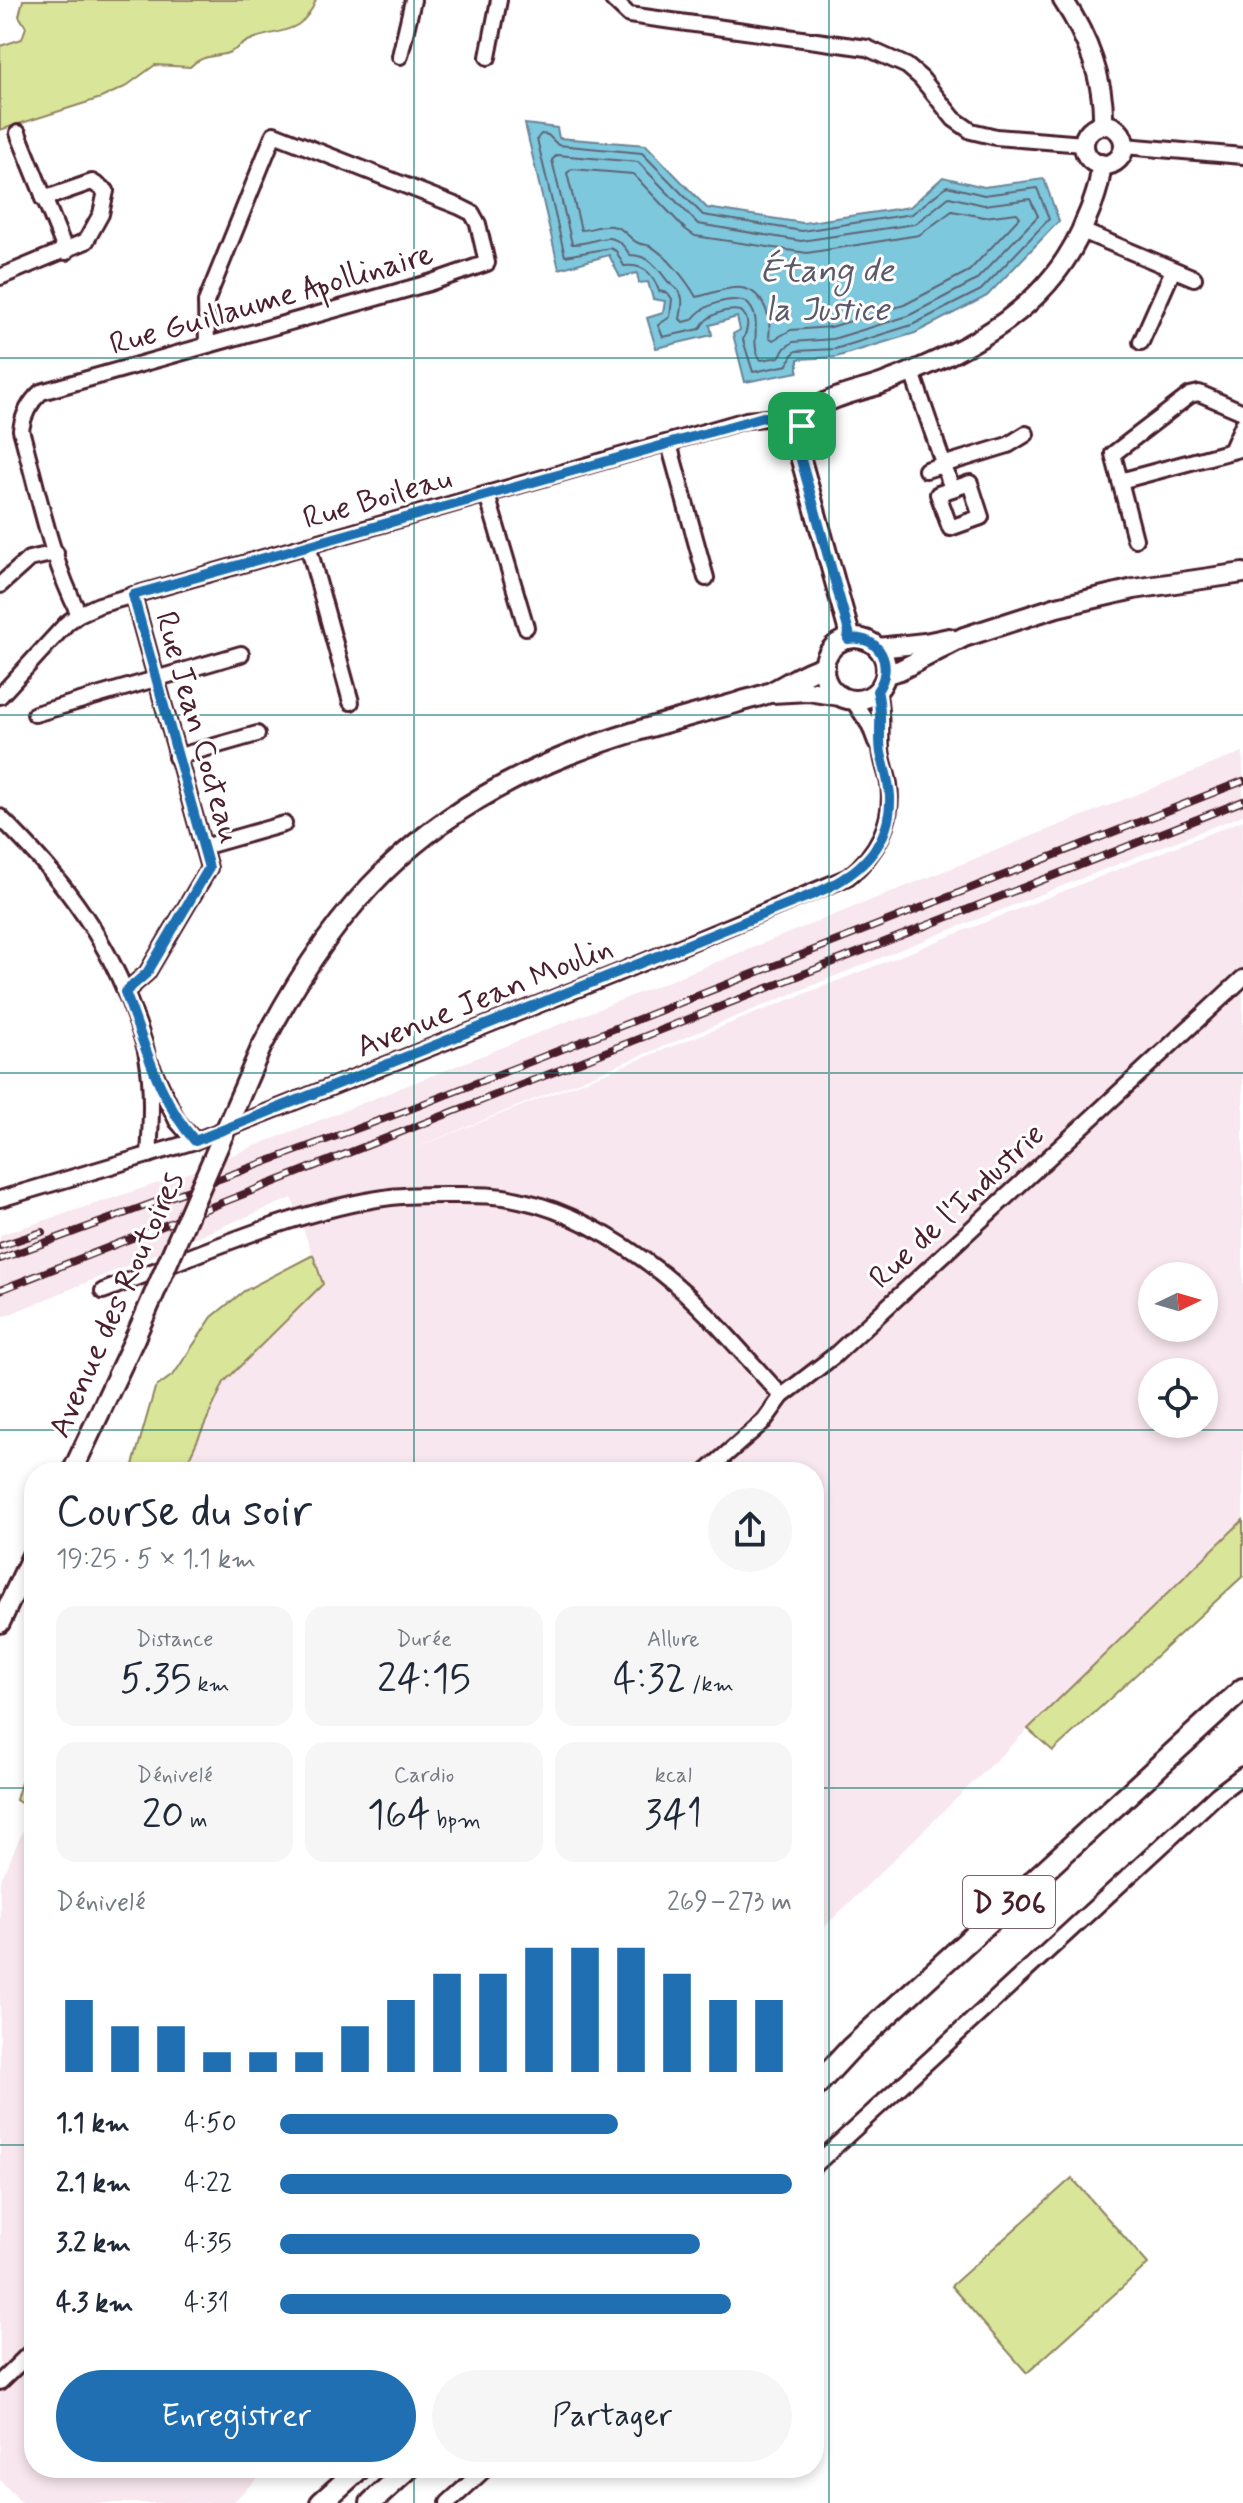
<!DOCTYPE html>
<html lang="fr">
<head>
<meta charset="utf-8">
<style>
	:root { --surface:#fff; --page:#f6f6f7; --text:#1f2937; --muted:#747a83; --accent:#1f6fb2 }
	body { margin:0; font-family:Mynerve,sans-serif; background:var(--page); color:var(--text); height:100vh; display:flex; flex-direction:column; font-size:30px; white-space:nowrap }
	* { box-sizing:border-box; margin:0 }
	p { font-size:26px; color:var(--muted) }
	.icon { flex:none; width:44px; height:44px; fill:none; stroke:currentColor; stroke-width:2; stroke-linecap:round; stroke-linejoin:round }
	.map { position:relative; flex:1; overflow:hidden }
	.details { position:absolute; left:24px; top:1462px; width:800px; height:1016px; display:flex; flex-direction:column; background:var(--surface); border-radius:32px; box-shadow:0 4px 12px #0003 }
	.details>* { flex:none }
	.needle { width:52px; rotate:85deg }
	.tools { position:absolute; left:1138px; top:1262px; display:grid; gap:16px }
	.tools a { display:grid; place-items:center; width:80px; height:80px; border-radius:50%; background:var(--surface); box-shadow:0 4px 12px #0003; font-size:40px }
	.pin { position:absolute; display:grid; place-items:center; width:68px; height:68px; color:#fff; margin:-34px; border-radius:16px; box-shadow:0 4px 12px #0006 }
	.round { display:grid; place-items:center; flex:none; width:84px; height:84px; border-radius:42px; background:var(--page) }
	.headline { display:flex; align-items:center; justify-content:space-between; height:136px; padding:0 32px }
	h1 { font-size:44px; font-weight:600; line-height:60px }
	.figures { display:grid; grid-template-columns:repeat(3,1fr); gap:12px; height:136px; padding:8px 32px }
	.figures div { display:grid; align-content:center; border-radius:20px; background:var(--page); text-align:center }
	.figures b { font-size:40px; font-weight:600 }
	.figures small { font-size:22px; font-weight:400 }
	.figures p { font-size:22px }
	.chart { height:224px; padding:16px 32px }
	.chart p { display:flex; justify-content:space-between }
	.chart svg { width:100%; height:144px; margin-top:8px; stroke:var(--accent); stroke-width:6 }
	.button { display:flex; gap:16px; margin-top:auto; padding:16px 32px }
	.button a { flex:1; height:92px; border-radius:48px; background:var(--accent); color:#fff; font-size:32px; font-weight:600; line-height:92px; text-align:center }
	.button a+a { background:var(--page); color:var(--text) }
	ul { padding:0 32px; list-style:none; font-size:26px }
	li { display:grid; grid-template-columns:128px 96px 1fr; align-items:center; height:60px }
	li i { height:20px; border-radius:10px; background:var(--accent) }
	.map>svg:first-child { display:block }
	.built { fill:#f8e7ee; fill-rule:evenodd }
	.green { fill:#d9e699; stroke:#928262; stroke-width:2 }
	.water { fill:#7ec8de; stroke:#698496; stroke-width:2 }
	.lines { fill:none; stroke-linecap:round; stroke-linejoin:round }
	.shore { stroke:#5f6373; stroke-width:2 }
	.street-casing { stroke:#4a1f2b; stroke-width:20 }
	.secondary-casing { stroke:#4a1f2b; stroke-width:24 }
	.primary-casing { stroke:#4a1f2b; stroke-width:26 }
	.street { stroke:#fff; stroke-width:14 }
	.secondary { stroke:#fff; stroke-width:18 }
	.primary { stroke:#fff; stroke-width:20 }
	.rail-casing { stroke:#4a1f2b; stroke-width:8 }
	.rail { stroke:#fff; stroke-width:5; stroke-dasharray:15; stroke-linecap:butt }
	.secondary-bridge-casing { stroke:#4a1f2b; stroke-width:24; stroke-linecap:butt }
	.secondary-bridge { stroke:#fff; stroke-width:18 }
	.route-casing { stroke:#fff; stroke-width:16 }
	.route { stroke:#1f6fb2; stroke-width:10 }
	.grid { fill:none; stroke:#0f766e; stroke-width:2; stroke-opacity:0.55 }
	.labels { text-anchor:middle; stroke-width:6; stroke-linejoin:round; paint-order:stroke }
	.shield { fill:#fff; stroke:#80626b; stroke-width:2 }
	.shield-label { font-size:30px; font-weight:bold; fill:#4a1f2b }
	.street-label { font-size:32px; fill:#4a1f2b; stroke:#fff }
	.water-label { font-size:34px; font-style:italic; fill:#5c5a6a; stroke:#fff }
</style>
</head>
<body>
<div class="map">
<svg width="1243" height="2503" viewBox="0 0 1243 2503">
	<rect width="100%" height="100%" fill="#fff"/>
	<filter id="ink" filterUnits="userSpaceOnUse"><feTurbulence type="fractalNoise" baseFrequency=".0125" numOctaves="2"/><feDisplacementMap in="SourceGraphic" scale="16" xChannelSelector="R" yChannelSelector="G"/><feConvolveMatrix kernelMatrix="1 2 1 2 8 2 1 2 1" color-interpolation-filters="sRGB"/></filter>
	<g filter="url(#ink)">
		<g class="built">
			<path d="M1243,752V815L899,950L393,1157L1243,820V1520L814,1937V1472H183L224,1382L323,1284L292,1198L0,1318V1235L177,1177ZM1152,1276H1204V1328H1152ZM1152,1372H1204V1424H1152Z"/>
			<polygon points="34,1806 34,2468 268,2468 232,2503 22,2503 0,2480 0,1882"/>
		</g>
		<g class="green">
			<path d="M23,0H316C301,38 278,27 248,41C240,45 234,52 225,54C211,57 201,56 190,67L155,65L125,87L101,98L0,130V46L22,39L26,27L19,16Z"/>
			<polygon points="313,1255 323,1284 224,1382 183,1472 131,1472 155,1388 174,1374 212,1317 244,1291"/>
			<polygon points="1243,1520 1243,1576 1053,1751 1028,1729"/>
			<polygon points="34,1737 34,1806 32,1810 16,1800"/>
			<polygon points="1072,2178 1148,2264 1027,2373 951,2286"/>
		</g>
		<polygon class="water" points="525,124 557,128 559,138 646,145 707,208 803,223 910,207 943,177 984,187 1044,179 1059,221 987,296 915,333 836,357 798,359 798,372 745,382 733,334 740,330 737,317 710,325 712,335 656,348 647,318 663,313 665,301 653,299 648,282 639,283 637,273 620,277 609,255 559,269"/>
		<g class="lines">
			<g class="shore">
				<path d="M541,134L548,135L558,145L642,153L703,215L802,231L912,214L947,186L984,195L1037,188L1049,219L981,290L912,325L835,349L796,351L791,356L788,365L753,372L743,340C747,330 751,320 741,311C725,308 706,315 700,329L663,337L658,325L670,317L672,299L668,293L659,291C652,272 643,264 624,266L616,251L610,248L565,256L537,139Z"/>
				<path d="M557,155L638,162L698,224L801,241L915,224L949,197L984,205L1030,199L1038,216L975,281L908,316L833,339L793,342L785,348L779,357L761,360C747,342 766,320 746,302C729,296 702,305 692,320L683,322L680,319C681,313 683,305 682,299C681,288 671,287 666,279C656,266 648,255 630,255C611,224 598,245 572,244L552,160Z"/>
				<path d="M572,169L633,174L685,229L695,236L807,253L919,235L952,211L984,217L1017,213L1020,217L969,271L904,305L831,327L791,330L773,340L769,337C772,314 761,285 733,288C721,289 708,295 696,297C687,281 667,255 650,246C646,244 642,245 638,243C628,238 625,228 612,226C601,224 591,230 581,230L567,173Z"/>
			</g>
			<defs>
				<g id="street">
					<polyline points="613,0 629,15 867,48 907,66 921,78 954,119 971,131 996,137 1084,144"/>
					<polyline points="400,56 413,0"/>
					<polyline points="488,57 499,0"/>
					<polyline points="18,133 66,252"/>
					<polyline points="1124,146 1243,156"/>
					<polyline points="1082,231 1194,278"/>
					<polyline points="0,277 86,241 101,214 106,191 92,182 43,199"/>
					<polyline points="1141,342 1173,270"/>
					<polyline points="912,372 952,489"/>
					<polyline points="669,444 706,578"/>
					<polyline points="1231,451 1243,424"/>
					<polyline points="926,470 1008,445 1026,434"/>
					<polyline points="1120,481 1243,448"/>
					<polygon points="970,483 981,517 950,528 938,494"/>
					<polyline points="487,495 526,627"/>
					<polyline points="1135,539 1113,454 1190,395 1199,393 1243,412"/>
					<polyline points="308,545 351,702"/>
					<polyline points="0,585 29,559 56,553"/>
					<path d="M79,614C50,557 38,491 21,430C23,415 30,402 41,392L429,283L487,263L478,224L472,213L460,207L274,134L206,302L207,345"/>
					<polyline points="0,696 67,623 79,614 99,605 746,420 775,417 802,426"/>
					<polyline points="853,700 870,726 876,742"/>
					<polyline points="35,714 241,654"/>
					<polyline points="176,757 257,734"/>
					<path d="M0,817C57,873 101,928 130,1003C136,1020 144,1038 147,1056C153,1088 151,1124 149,1155"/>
					<polyline points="203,847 284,824"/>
					<polyline points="125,992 147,973 209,868 133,595"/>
					<polyline points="151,1065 177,1121 195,1141"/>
					<path d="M0,1199L195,1141L615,974L848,877C877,854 894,822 889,784C887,772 881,759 881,747C880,729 882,708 877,691"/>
					<path d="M103,1291C192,1257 297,1209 391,1197C409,1195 428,1195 446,1195C470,1195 495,1194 519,1200C571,1211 622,1242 663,1274C708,1310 743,1355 782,1396"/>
					<polyline points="706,1472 764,1421 782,1396 834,1356 1243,978"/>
					<polyline points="814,2166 1218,1794 1243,1775"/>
					<polyline points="0,2382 34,2349"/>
					<polyline points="448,2503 486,2468"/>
				</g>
				<g id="secondary">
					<path d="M1063,0C1087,36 1105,81 1103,125"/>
					<circle cx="1104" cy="145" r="20"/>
					<circle cx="855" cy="669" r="31"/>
					<path d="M848,639L849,632L798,449C797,435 802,420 813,411C831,395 864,391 886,382C971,350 1054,306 1087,217C1094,201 1101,182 1101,164"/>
					<polyline points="878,648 925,643 949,638"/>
					<polyline points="886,674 900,670 964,637 1057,607 1134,589 1243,573"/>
					<polyline points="772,693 808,691 840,696"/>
					<path d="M261,1048C333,906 418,815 568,755C623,733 680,719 736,703C747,699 760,697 771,692C789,683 805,671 825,666"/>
					<polyline points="72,1472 135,1338"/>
					<polyline points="0,1623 34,1551"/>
				</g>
				<g id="primary">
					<polyline points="814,2088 851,2048 1243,1689"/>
					<polyline points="321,2503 360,2468"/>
					<polyline points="371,2503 409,2468"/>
				</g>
			</defs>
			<use href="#street" class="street-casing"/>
			<use href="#secondary" class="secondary-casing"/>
			<use href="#primary" class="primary-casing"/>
			<use href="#street" class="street"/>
			<use href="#secondary" class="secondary"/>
			<use href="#primary" class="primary"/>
			<defs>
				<g id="rail">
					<polyline points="0,1246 42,1232"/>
					<polyline points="0,1259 405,1111 1243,781"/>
					<polyline points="0,1290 1243,801"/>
				</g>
			</defs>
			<use href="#rail" class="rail-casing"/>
			<use href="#rail" class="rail"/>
			<defs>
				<polyline id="secondary-bridge" points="135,1338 261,1048"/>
			</defs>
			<use href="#secondary-bridge" class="secondary-bridge-casing"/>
			<use href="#secondary-bridge" class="secondary-bridge"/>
		</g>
	</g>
	<g class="lines" filter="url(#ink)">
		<defs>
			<path id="route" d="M763,417H775L802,426L798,449L849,632L848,639C880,634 895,666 877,691C883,710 878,733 881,753C884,767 889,781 890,796C892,846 858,875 816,893L195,1141C158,1099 145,1044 125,992L147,973L209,868L133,595Z"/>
		</defs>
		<use href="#route" class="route-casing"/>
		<use href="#route" class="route"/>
	</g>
	<path class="grid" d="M414,0V1472M829,0V2503M0,358H1243M0,715H1243M0,1073H1243M0,1430H1243M0,1788H34M814,1788H1243M0,2145H34M814,2145H1243M414,2468V2503"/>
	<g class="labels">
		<rect class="shield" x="963" y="1876" width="92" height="52" rx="6"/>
		<g class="shield-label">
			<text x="1009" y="1912">D 306</text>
		</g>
		<g class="street-label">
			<text transform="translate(271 298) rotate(-16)" y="11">Rue Guillaume Apollinaire</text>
			<text transform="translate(377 497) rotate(-16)" y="11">Rue Boileau</text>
			<text transform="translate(199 727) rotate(74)" y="11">Rue Jean Cocteau</text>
			<text transform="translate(484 996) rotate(-22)" y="11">Avenue Jean Moulin</text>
			<text transform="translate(956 1205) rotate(-43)" y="11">Rue de l'Industrie</text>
			<text transform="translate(115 1304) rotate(-66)" y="11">Avenue des Routoires</text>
		</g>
		<g class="water-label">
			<text x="827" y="281">Étang de<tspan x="827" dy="39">la Justice</tspan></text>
		</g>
	</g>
</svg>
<div class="tools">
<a><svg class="needle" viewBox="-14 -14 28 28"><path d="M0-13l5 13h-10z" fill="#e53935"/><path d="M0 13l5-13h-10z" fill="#747a83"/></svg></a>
<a><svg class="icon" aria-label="locate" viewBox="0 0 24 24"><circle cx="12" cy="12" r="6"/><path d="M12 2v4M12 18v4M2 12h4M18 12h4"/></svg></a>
</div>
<div class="pin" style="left:802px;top:426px;background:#1e9e55"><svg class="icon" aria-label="arrive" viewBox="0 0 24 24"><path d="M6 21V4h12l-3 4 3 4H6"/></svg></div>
<section class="details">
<div class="headline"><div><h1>Course du soir</h1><p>19:25 · 5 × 1.1 km</p></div><a class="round"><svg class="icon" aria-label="share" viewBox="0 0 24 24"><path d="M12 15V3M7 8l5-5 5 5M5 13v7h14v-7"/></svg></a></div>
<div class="figures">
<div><p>Distance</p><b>5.35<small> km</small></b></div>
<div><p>Durée</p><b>24:15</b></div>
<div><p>Allure</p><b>4:32<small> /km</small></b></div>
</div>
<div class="figures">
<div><p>Dénivelé</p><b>20<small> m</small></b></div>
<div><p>Cardio</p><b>164<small> bpm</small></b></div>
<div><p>kcal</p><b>341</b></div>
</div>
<div class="chart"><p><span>Dénivelé</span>269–273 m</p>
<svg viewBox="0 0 160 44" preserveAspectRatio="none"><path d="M5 44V22M15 44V30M25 44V30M35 44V38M45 44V38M55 44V38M65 44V30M75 44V22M85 44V14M95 44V14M105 44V6M115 44V6M125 44V6M135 44V14M145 44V22M155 44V22"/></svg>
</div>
<ul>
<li><b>1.1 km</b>4:50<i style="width:66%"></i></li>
<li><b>2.1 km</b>4:22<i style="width:100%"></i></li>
<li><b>3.2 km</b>4:35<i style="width:82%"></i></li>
<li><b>4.3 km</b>4:31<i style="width:88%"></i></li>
</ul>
<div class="button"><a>Enregistrer</a><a>Partager</a></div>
</section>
</div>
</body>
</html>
